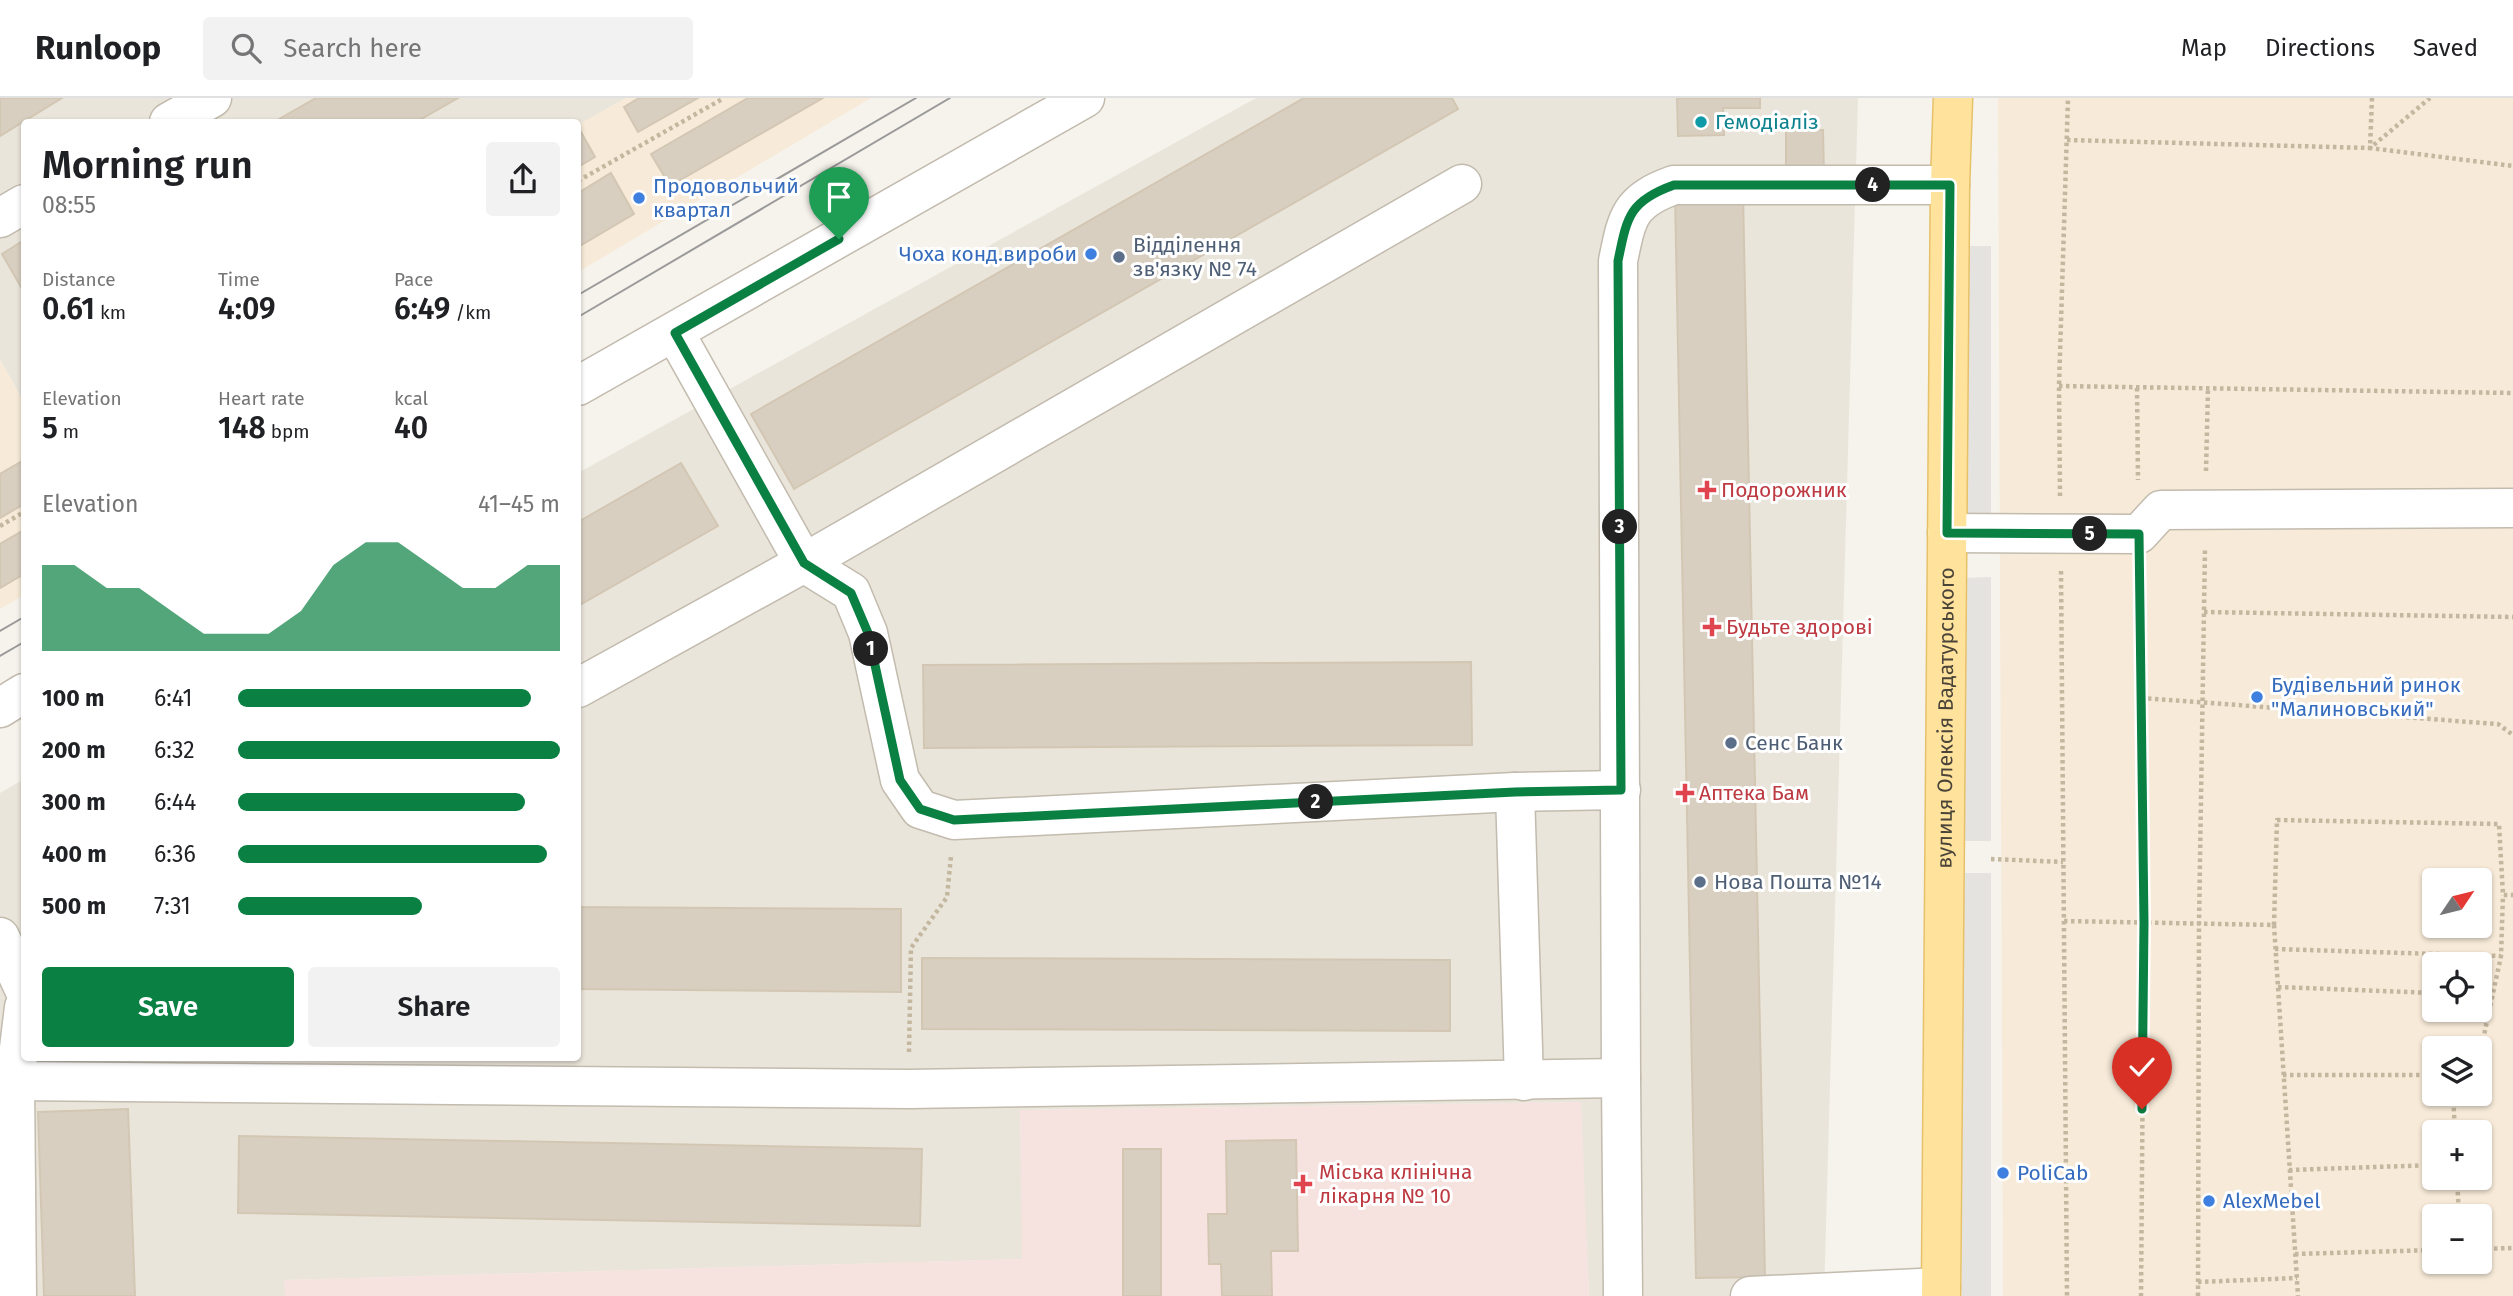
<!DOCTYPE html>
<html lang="en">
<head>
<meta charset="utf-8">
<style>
	:root { --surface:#fff; --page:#f2f2f2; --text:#202124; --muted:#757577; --line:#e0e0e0; --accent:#0b8043 }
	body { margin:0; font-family:"Fira Sans",sans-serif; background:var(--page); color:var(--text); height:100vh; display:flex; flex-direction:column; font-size:26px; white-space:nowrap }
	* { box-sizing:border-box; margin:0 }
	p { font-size:23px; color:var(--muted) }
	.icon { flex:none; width:38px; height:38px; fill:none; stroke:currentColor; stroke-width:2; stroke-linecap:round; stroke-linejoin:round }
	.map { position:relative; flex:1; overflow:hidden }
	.details { position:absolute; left:21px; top:21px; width:560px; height:942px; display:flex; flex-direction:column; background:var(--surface); border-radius:7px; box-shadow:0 2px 5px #0004 }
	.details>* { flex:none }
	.needle { width:46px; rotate:55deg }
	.buttons { position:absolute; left:2422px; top:770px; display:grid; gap:14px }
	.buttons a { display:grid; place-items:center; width:70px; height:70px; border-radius:7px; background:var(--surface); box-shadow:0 2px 5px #0004; font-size:35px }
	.pin { position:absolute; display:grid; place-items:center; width:60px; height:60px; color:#fff; margin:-72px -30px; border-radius:50% 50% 50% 0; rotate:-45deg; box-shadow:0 0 7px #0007 }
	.pin .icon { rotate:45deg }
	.km { position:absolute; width:35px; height:35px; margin:-18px; border-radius:50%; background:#222; color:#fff; font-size:19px; line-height:35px; text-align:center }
	.round { display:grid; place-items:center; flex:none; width:74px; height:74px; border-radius:7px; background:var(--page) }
	.summary { display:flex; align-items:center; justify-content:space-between; height:119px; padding:0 21px }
	h1 { font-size:38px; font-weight:600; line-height:52px }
	.stats { display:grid; grid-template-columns:repeat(3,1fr); gap:10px; height:119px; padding:7px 21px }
	.stats div { display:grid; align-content:center }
	.stats b { font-size:30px; font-weight:600 }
	.stats small { font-size:19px; font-weight:400 }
	.stats p { font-size:19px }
	.chart { height:196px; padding:14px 21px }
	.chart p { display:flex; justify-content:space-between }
	.chart svg { width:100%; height:126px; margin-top:7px; fill:var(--accent); opacity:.7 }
	.action { display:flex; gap:14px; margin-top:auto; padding:14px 21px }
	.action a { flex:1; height:80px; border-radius:7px; background:var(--accent); color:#fff; font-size:28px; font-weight:600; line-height:80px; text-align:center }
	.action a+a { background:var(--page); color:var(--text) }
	ul { padding:0 21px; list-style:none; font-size:23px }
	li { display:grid; grid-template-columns:112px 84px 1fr; align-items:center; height:52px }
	li i { height:18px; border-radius:9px; background:var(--accent) }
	header { display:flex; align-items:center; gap:42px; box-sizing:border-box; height:98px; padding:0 35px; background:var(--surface); border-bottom:2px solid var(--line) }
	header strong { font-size:33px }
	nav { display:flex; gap:38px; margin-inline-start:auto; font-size:24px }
	.search { width:490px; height:63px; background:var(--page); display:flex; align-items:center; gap:18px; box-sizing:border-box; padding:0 24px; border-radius:7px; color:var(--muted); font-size:26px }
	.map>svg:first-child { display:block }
	.residential { fill:#eae5da }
	.commercial { fill:#f7ead8; fill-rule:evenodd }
	.medical { fill:#f6e3e0 }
	.parking { fill:#e5e3e0 }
	.building { fill:#d8cfc1; stroke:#d3c7b4; stroke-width:2 }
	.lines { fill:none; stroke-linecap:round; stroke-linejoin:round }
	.minor-casing { stroke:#c2bbae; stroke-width:41 }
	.major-casing { stroke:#e6c16a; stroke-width:41 }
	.path { stroke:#c4b79f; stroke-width:4.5; stroke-dasharray:3.5 3.5; stroke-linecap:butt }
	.minor { stroke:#fff; stroke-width:38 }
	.major { stroke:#ffe39c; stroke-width:38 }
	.tram { stroke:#9a9a9a; stroke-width:2 }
	.route-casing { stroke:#fff; stroke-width:14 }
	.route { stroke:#0b8043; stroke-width:9 }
	.culture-dot { fill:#0f9aa8; stroke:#fff; stroke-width:2.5 }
	.shop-dot { fill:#3f7fe0; stroke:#fff; stroke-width:2.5 }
	.service-dot { fill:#5c6f8a; stroke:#fff; stroke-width:2.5 }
	.health-dot { fill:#e0444e; stroke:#fff; stroke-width:2.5 }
	.labels { text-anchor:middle; stroke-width:6; stroke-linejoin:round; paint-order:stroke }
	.culture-label { font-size:21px; fill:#0d838f; stroke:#fff; text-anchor:start }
	.shop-label { font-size:21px; fill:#366cbe; stroke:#fff; text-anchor:start }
	.service-label { font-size:21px; fill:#4e5e75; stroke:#fff; text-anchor:start }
	.health-label { font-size:21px; fill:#be3a42; stroke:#fff; text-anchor:start }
	.street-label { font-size:21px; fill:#4b4439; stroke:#fff }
</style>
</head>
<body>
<header>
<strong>Runloop</strong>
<div class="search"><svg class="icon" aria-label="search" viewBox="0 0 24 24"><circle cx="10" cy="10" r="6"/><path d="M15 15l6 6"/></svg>Search here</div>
<nav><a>Map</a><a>Directions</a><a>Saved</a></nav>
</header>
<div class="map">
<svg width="2513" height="1198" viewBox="0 0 2513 1198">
	<rect width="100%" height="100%" fill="#f6f3ec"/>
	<g class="residential">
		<polygon points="0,0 626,0 578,27 578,24 24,24 24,305 0,261"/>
		<polygon points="1256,0 1858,0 1824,1198 1589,1198 1580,1004 1020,1012 1023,1161 285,1182 285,1198 0,1198 0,695 24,681 24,959 578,959 578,375"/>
	</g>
	<g class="commercial">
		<polygon points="626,0 871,0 578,174 578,27"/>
		<path d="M1998,0H2513V1198H2003ZM2434,782H2480V828H2434ZM2434,866H2480V912H2434ZM2434,950H2480V996H2434ZM2434,1034H2480V1080H2434ZM2434,1118H2480V1164H2434Z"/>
		<polygon points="0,261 24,305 24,497 0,511"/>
	</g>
	<polygon class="medical" points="1581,1004 1589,1198 285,1198 284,1182 1022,1161 1020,1012"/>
	<g class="parking">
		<polygon points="1966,148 1991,148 1991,419 1963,419"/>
		<polygon points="1991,479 1991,743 1963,743 1963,480"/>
		<rect x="1962" y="775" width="29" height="423"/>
	</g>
	<g class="building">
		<polygon points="0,0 62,0 0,38"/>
		<polygon points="316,0 458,0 416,24 274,24"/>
		<polygon points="639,0 698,0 638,34 624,9"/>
		<polygon points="748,0 823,0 670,88 651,56"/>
		<polygon points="1304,0 1452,0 1458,11 794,391 751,316"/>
		<polygon points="1677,0 1760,0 1760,10 1723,10 1724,37 1678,38"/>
		<polygon points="1786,32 1823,32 1824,77 1786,77"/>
		<polygon points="581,34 595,59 578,69 578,36"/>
		<polygon points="611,75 634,116 578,149 578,95"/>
		<polygon points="1743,95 1765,1179 1696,1180 1675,97"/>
		<polygon points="24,142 24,194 2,156"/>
		<polygon points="24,362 24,406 0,420 0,376"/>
		<polygon points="681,365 718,428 578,508 578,424"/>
		<polygon points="24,432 24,476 0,490 0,446"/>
		<polygon points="1471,564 1472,647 924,650 923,567"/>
		<polygon points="578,809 901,811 901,894 578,891"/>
		<polygon points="922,860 1450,862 1450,933 922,931"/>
		<polygon points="128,1011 135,1198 44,1198 38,1014"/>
		<polygon points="239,1038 922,1051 920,1128 238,1115"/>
		<polygon points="1296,1042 1298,1153 1271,1153 1272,1198 1222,1198 1221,1166 1209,1166 1208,1116 1227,1116 1226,1043"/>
		<rect x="1123" y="1051" width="38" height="147"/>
	</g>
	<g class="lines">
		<defs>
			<g id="minor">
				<polyline points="169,24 212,0"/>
				<polyline points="0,120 24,106"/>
				<polyline points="675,235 804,465 851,494 868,535 900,682 920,711 954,722 1515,694 1621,692"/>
				<polyline points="578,288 1085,0"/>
				<polyline points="1947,435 2139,436 2161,412 2513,410"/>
				<polyline points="578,590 804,465 1462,86"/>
				<polyline points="0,610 24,595"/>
				<polyline points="1515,694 1524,983"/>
				<polyline points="0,839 24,891"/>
				<polyline points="24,909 15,983 909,991 1621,980"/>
				<polyline points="15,983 17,1198"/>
				<path d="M1623,1198L1621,980L1618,163C1627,119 1629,103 1674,87H1950"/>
				<polyline points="1750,1198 1941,1189"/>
			</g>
			<g id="major">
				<path id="s1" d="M1941,1198L1950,87L1953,0"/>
			</g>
		</defs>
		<use href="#minor" class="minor-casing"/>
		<use href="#major" class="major-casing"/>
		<g class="path">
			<polyline points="2372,0 2370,50 2513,68"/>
			<polyline points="2067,42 2370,50 2430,0"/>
			<polyline points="578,83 724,0"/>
			<polyline points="2059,288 2513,295"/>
			<polyline points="2137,290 2138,382"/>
			<polyline points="2206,373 2208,290"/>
			<polyline points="2060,398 2059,288 2068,0"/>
			<polyline points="0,428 24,414"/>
			<polyline points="2061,473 2067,1198"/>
			<polyline points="2139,474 2144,825 2141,1198"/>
			<polyline points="2204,514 2513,519"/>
			<polyline points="2141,600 2498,626 2513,637"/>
			<polyline points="1991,761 2063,764"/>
			<polyline points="2064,823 2274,827 2298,1198"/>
			<polyline points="2274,827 2277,722 2499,726 2503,797 2513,797"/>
			<polyline points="2275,851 2501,858"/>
			<polyline points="2278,889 2434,895"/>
			<polyline points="2480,897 2493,897"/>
			<polyline points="909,954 911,850 947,799 951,758"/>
			<polyline points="2480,956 2501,858 2503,797"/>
			<polyline points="2283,977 2434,977"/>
			<polyline points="2453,996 2455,1034"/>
			<polyline points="2289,1072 2434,1067"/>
			<polyline points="2457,1080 2459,1118"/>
			<polyline points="2480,1151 2513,1150"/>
			<polyline points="2295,1156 2434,1152"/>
			<polyline points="2198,1184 2297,1180"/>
			<polyline points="2198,1198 2199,826 2205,449"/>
		</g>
		<use href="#minor" class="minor"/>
		<use href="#major" class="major"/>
		<g class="tram">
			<polyline points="578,197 916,0"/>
			<polyline points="578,219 950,0"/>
			<polyline points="0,533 24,519"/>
			<polyline points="0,558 24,544"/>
		</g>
	</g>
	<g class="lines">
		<defs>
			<path id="route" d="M839,141L675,235L804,465L851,495L868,535L900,682L920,711L954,722L1515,694L1621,692L1618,163C1627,119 1629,103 1674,87H1950L1947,435L2139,436L2144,825L2142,1011"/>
		</defs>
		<use href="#route" class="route-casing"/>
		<use href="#route" class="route"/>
	</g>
	<circle class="culture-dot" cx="1701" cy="24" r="7"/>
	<g class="shop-dot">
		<circle cx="639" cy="100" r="7"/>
		<circle cx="1091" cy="156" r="7"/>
		<circle cx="2257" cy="599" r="7"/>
		<circle cx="2003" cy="1075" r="7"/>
		<circle cx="2209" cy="1103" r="7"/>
	</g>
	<g class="service-dot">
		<circle cx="1119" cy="159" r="7"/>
		<circle cx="1731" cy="645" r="7"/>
		<circle cx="1700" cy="784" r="7"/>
	</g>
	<g class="health-dot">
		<path d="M1703.5 381.5h7v7h7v7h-7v7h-7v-7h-7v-7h7z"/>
		<path d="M1708.5 518.5h7v7h7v7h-7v7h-7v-7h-7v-7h7z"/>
		<path d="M1681.5 684.5h7v7h7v7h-7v7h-7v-7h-7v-7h7z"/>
		<path d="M1299.5 1075.5h7v7h7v7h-7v7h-7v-7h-7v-7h7z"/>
	</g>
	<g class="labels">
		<g class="culture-label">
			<text x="1715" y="31">Гемодіаліз</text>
		</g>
		<g class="shop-label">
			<text x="653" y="95">Продовольчий<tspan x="653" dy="24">квартал</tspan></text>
			<text x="1077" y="163" text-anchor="end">Чоха конд.вироби</text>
			<text x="2271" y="594">Будівельний ринок<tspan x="2271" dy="24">"Малиновський"</tspan></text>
			<text x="2017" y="1082">PoliCab</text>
			<text x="2223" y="1110">AlexMebel</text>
		</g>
		<g class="service-label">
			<text x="1133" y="154">Відділення<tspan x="1133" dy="24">зв'язку № 74</tspan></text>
			<text x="1745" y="652">Сенс Банк</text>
			<text x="1714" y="791">Нова Пошта №14</text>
		</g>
		<g class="health-label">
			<text x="1721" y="399">Подорожник</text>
			<text x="1726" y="536">Будьте здорові</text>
			<text x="1699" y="702">Аптека Бам</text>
			<text x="1319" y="1081">Міська клінічна<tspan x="1319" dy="24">лікарня № 10</tspan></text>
		</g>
		<g class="street-label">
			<text dy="7" stroke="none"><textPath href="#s1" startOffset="578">вулиця Олексія Вадатурського</textPath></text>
		</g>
	</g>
</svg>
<div class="buttons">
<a><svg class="needle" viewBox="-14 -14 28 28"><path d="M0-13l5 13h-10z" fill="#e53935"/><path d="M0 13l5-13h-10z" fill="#757577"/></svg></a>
<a><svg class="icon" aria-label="locate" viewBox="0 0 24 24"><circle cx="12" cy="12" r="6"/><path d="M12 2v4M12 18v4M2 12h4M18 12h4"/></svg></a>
<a><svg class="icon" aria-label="layers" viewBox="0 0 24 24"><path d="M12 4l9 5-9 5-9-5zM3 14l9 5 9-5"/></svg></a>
<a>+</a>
<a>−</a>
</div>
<div class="pin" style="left:839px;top:141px;background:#1e9e55"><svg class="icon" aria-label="arrive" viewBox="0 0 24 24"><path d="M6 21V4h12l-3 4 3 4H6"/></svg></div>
<div class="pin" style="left:2142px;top:1011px;background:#d93025"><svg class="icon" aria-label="check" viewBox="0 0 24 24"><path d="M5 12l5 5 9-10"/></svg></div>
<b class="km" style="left:871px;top:551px">1</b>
<b class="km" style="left:1316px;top:704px">2</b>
<b class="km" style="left:1620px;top:429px">3</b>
<b class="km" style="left:1873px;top:87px">4</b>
<b class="km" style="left:2090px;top:436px">5</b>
<section class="details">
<div class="summary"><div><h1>Morning run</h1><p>08:55</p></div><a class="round"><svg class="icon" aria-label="share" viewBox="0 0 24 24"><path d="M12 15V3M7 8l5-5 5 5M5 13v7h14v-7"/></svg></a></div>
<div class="stats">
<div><p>Distance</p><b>0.61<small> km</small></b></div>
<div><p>Time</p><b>4:09</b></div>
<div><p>Pace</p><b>6:49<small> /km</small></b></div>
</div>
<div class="stats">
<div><p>Elevation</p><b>5<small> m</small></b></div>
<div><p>Heart rate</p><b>148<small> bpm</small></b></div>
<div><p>kcal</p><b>40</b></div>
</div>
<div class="chart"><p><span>Elevation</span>41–45 m</p>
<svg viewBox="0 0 160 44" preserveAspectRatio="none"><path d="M0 44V14L10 14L20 22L30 22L40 30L50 38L60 38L70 38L80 30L90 14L100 6L110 6L120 14L130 22L140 22L150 14L160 14V44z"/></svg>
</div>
<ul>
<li><b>100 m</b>6:41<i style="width:91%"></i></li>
<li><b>200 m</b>6:32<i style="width:100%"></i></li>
<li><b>300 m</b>6:44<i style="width:89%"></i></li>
<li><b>400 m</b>6:36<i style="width:96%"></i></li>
<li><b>500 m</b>7:31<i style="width:57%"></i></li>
</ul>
<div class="action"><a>Save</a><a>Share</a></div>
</section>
</div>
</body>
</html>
